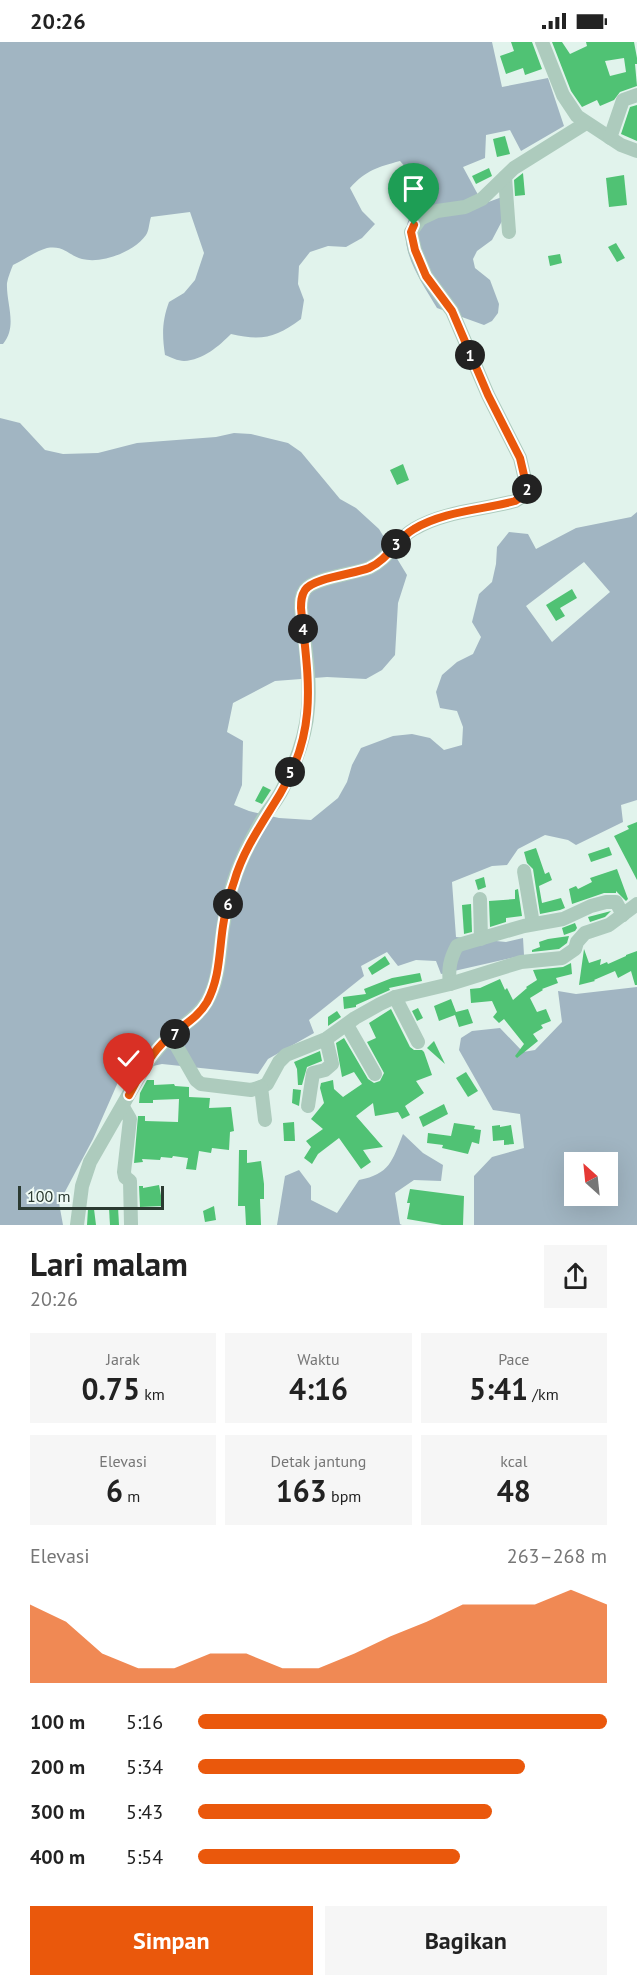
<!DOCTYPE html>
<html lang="id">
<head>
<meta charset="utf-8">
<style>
	:root { --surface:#fff; --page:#f6f6f6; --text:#222; --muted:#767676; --accent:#ea580c }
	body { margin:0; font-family:"PT Sans",sans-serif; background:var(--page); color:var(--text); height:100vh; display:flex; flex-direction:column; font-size:22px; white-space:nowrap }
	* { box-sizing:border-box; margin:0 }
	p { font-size:20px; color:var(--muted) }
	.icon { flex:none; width:33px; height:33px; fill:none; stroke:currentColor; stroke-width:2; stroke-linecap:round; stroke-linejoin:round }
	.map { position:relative; height:1183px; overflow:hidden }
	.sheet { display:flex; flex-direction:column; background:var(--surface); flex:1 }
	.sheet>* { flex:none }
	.needle { width:39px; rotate:333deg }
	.buttons { position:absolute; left:564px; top:1110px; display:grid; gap:12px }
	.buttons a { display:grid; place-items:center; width:54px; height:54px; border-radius:0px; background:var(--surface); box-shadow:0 6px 24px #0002; font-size:30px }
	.scale { position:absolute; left:18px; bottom:15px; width:146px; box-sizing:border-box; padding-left:6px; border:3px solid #2b3a31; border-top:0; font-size:16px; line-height:21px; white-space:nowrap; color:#2b3a31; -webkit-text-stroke:4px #eefaf5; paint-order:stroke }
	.pin { position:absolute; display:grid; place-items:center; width:51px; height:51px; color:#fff; margin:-62px -26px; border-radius:50% 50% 50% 0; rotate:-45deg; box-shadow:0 0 6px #0007 }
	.pin .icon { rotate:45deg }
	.km { position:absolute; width:30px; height:30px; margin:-15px; border-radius:50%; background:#222; color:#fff; font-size:16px; line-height:30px; text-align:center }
	.round { display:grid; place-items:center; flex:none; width:63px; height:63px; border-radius:0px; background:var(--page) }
	.overview { display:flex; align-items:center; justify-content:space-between; height:102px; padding:0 30px }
	h1 { font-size:33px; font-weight:700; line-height:45px }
	.stats { display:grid; grid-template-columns:repeat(3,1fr); gap:9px; height:102px; padding:6px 30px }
	.stats div { display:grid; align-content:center; border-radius:0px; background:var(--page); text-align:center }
	.stats b { font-size:30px; font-weight:700 }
	.stats small { font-size:16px; font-weight:400 }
	.stats p { font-size:16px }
	.chart { height:168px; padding:12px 30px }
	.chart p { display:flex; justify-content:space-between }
	.chart svg { width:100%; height:108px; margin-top:6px; fill:var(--accent); opacity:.7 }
	.button { display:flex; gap:12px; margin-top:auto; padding:12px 30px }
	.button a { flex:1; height:69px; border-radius:0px; background:var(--accent); color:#fff; font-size:24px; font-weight:700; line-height:69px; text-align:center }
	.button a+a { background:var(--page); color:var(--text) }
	ul { padding:0 30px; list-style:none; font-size:20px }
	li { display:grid; grid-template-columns:96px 72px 1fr; align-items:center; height:45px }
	li i { height:15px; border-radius:8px; background:var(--accent) }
	.status { display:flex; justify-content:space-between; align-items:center; height:42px; padding:0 30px; background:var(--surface); direction:ltr }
	.status svg { height:16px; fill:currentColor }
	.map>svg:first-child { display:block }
	.green { fill:#a1b5c2; fill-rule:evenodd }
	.building { fill:#50c274; fill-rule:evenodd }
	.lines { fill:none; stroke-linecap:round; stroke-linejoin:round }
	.minor { stroke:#adcbbd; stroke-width:14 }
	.route-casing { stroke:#fff; stroke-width:12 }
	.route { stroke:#ea580c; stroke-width:8 }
</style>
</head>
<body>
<div class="status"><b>20:26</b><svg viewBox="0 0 49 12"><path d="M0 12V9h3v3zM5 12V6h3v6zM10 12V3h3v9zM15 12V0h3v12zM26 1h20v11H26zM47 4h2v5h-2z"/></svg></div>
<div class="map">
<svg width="637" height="1183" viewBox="0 0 637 1183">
	<rect width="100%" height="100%" fill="#e1f3ec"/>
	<g class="green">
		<path d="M0,0H492L502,45L548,36L564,84L521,109L510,88L486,93L485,116L463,125L483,162L502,155V179L492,198L477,209L473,217L475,226L490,238L499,262L498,271L492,279L484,283L437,266C423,242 400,211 407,183C409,174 416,165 421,158L414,135L400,119C378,125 366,128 350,146L362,169L375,182L362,196L346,205L328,204L310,210L299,224L298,242L304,258L301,277C276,296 261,299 231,292C219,304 203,318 184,319C178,319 170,315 165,313C162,293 162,279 169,260L184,251L195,238L204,211L190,170L151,175C149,181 149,189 146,193C134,210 102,222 82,217C69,214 65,203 47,206C36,209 24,218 13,223C11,228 8,235 7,241C6,262 18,284 3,302H0Z"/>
		<path d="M0,376L20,381L45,408L63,412L98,411L137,401L216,395L234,391L251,392L288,401L301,410L340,457L356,466L379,487L407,533L398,561L395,613L382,628L366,637L327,635L275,639L233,661L227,690L243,699L242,743L234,763L249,769L279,776L311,778L338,756L347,740L352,723L361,706L393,694L412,692L430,696L444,708L462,703L463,685L457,669L440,666L436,650L442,633L457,620L473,612L481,595L472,580L479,552L492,540L496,522L497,505L509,490L528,492L536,507L576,486L631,475L637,470V758L621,763L623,780L576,803L568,798L545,793L518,807L507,823L492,824L452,840L456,895L506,900L523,896L524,913L441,932L436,919L416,918L398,924L387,910L361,924L364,934L309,978L314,991L268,1017L258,1032L162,1022L122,1031L93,1097L59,1161L63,1183H0ZM584,520L610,550L552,600L526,564Z"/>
		<path d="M637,945V1183H474V1134L492,1115L524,1106L520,1072L493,1068L459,1008L461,996L472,989L500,986L523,1010L535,1008L562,980L558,949L576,952ZM574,1120H608V1154H574Z"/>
		<path d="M403,1092L423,1111L443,1123L441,1139L414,1138L395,1151L400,1182L402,1183H277L285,1134L299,1128L311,1144V1158L337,1171L359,1138C390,1132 392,1119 403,1092Z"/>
	</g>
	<g class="building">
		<polygon points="511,0 532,0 542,27 525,33 523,26 506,32 500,14 514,9"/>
		<path d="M552,0H562L570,12L587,4L586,0H634L637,16V22H635L637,44L620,50L614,58L600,64L597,58L582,65L571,49ZM624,16L626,30L610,34L605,19Z"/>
		<polygon points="637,63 637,99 621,92 630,65"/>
		<polygon points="505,94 510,112 497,115 493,97"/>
		<polygon points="489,126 492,134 476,142 472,134"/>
		<polygon points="523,131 525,153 515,154 514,138"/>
		<polygon points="624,133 627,163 609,165 606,136"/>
		<polygon points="616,201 625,216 617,220 608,205"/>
		<polygon points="560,212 562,221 550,224 548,214"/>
		<polygon points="403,422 409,438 397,443 390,428"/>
		<polygon points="572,547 577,556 560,566 565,574 556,579 546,563"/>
		<polygon points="263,744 271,748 262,762 255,759"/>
		<polygon points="637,780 637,838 614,794 629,787 627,784"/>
		<polygon points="609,805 612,813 591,820 588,812"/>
		<polygon points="536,806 545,832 549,830 552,838 539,844 542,861 561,856 565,866 560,868 540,872 533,827 527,821 524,810"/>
		<polygon points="617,827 628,857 626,859 616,849 616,851 604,851 572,862 569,847 576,844 578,847 592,840 590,836"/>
		<polygon points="484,835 486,845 478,848 475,838"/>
		<polygon points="518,847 522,874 506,876 506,880 490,885 489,859 515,857 515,848"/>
		<polygon points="471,862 472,890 464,892 462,863"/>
		<polygon points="611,869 605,875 590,880 588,875"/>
		<polygon points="575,881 577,886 575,889 564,893 562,886"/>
		<polygon points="569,894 567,901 559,907 532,910 532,908 540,905 539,900 548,897"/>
		<polygon points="584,907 589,921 601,917 600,923 607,920 608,922 626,914 626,913 637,909 637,943 635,943 631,929 618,936 615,929 594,938 595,939 579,943"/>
		<polygon points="385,914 390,922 372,933 368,926"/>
		<polygon points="571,921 572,932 556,936 558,941 542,947 543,948 530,956 537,970 546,967 551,979 541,983 543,986 533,992 538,999 517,1016 515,1014 524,1002 504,977 499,981 493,975 497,970 492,959 471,961 470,947 480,946 500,937 505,948 507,946 513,958 527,946 526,945 537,938 533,928 563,925"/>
		<polygon points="420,931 422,939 389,946 390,948 356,963 356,965 344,967 343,955 366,952 364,947 392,936"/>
		<polygon points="451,957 456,970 468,967 473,981 459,985 455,973 439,979 434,964"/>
		<polygon points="418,966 423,976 417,979 412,969"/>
		<polygon points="391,967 410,1005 414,1008 422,1008 424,1010 432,1033 416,1039 424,1051 405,1064 410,1073 402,1077 398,1070 375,1074 373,1061 356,1074 383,1105 363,1108 371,1120 361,1127 339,1096 318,1112 312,1122 304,1116 311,1105 306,1099 323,1087 311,1077 324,1061 320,1046 321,1041 333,1038 334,1047 343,1055 362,1042 354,1030 342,1035 336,1001 344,996 368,1037 374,1041 380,1039 384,1031 367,1000 376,996 369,981"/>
		<polygon points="337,969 341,975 328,984 328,975"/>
		<polygon points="434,999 445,1022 427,1006"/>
		<polygon points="320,1009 322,1019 307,1025 302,1043 298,1043 297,1027 294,1020"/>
		<polygon points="466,1030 478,1049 468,1055 456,1036"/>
		<polygon points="147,1038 154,1038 154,1043 174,1042 175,1044 189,1045 189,1055 210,1056 209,1066 231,1065 234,1089 230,1090 229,1108 212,1106 211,1111 199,1109 196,1128 186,1127 188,1116 173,1114 172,1116 161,1115 160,1118 142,1117 143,1120 134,1121 138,1074 145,1074 145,1079 178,1080 179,1057 153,1058 153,1061 139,1061 140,1051"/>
		<polygon points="293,1047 301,1048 299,1064 292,1061"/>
		<polygon points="444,1062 448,1072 423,1085 419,1075"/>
		<polygon points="294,1080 295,1099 284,1099 283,1081"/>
		<polygon points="454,1081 475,1084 474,1087 481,1088 479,1102 472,1100 468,1112 442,1106 443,1103 427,1101 428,1091 451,1094"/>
		<polygon points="500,1083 500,1085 511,1083 514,1102 504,1103 504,1098 493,1099 492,1084"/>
		<polygon points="239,1108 247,1108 247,1121 261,1119 264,1142 264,1157 260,1157 261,1183 246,1183 245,1164 238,1164"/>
		<polygon points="159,1143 163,1164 140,1165 139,1144 143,1144 143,1146"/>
		<polygon points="410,1147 464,1154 463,1183 442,1183 407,1177 410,1161 407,1161"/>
		<polygon points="214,1164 216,1178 205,1180 203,1169"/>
		<polygon points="118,1165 119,1183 110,1183 109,1166"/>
		<polygon points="88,1167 94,1167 96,1183 87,1183"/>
	</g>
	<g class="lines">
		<g class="minor">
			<polyline points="542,0 563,53 577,74 621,103 637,109"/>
			<polyline points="610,96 623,58 637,53"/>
			<polyline points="505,135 509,190"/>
			<polyline points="524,829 533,882"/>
			<polyline points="480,857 481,897"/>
			<path d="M450,942C448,927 450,917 457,904L462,902L524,884L563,877L591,864L606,860H616L623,873"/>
			<polyline points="395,955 418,1000"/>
			<polyline points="347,983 375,1032"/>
			<polyline points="167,997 176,1003 196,1038 201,1042 251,1048 261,1045 267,1042 279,1020 286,1013 326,997 355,976 380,962 395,955 450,942 521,920 562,916 575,907 577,900 585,891 609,883 637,862"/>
			<polyline points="261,1045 265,1078"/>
			<polyline points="308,1064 313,1031 325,1028 332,1022 326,997"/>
			<polyline points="123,1065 130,1077 124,1130 125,1135 130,1139 131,1182"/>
			<path d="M77,1183L82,1144L90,1120L141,1031C148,1019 156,1008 166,998C179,985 195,978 206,961C220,939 219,911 223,886C225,871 229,856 233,841C240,819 252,795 264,775C270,766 277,758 282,748C295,723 306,695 308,666C311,636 304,597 301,566C301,560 301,554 305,548C313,536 353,532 369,526C389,517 396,497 414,487C444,469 482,468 515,459L523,454L527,446L520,416L488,353L452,269L426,234L415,208L411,190L420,177L437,169L465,165L482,157L514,126L586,81"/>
		</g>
	</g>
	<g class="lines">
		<defs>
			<path id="route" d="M129,1053C140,1033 150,1012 167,997C181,984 197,977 207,960C220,936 219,910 223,884C225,870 229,854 234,840C243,808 263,780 280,752C319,686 308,637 301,566C301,560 301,554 305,548C313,536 354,532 369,526C389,517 396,497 414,487C444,469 482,468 515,459L523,454L527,446L520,416L488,353L452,269L426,234L415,208L411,190L414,183"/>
		</defs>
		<use href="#route" class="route-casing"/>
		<use href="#route" class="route"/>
	</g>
</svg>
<div class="buttons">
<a><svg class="needle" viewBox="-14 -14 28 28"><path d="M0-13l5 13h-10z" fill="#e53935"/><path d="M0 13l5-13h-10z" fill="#767676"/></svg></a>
</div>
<div class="scale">100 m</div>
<div class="pin" style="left:414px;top:183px;background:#1e9e55"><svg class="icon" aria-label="arrive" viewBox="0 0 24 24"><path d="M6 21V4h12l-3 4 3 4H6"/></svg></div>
<div class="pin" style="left:129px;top:1053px;background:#d93025"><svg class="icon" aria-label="check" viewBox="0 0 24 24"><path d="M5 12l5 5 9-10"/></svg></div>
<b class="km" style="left:470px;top:313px">1</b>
<b class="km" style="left:527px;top:447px">2</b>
<b class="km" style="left:396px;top:502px">3</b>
<b class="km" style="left:303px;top:587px">4</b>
<b class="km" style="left:290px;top:730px">5</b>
<b class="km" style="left:228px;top:862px">6</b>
<b class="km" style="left:175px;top:992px">7</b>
</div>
<section class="sheet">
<div class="overview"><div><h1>Lari malam</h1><p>20:26</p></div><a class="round"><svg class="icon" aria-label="share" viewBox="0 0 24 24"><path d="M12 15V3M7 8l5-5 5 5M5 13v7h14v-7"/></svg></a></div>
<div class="stats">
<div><p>Jarak</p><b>0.75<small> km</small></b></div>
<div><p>Waktu</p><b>4:16</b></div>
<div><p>Pace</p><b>5:41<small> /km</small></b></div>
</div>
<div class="stats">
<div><p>Elevasi</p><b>6<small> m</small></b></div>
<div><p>Detak jantung</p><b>163<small> bpm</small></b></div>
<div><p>kcal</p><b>48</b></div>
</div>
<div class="chart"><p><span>Elevasi</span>263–268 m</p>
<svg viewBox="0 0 160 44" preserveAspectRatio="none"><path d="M0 44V12L10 19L20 32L30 38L40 38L50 32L60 32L70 38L80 38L90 32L100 25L110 19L120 12L130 12L140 12L150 6L160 12V44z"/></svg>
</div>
<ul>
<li><b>100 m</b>5:16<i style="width:100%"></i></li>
<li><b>200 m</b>5:34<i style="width:80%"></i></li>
<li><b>300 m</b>5:43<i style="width:72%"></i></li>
<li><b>400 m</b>5:54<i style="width:64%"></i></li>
</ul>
<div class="button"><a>Simpan</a><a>Bagikan</a></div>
</section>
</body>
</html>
